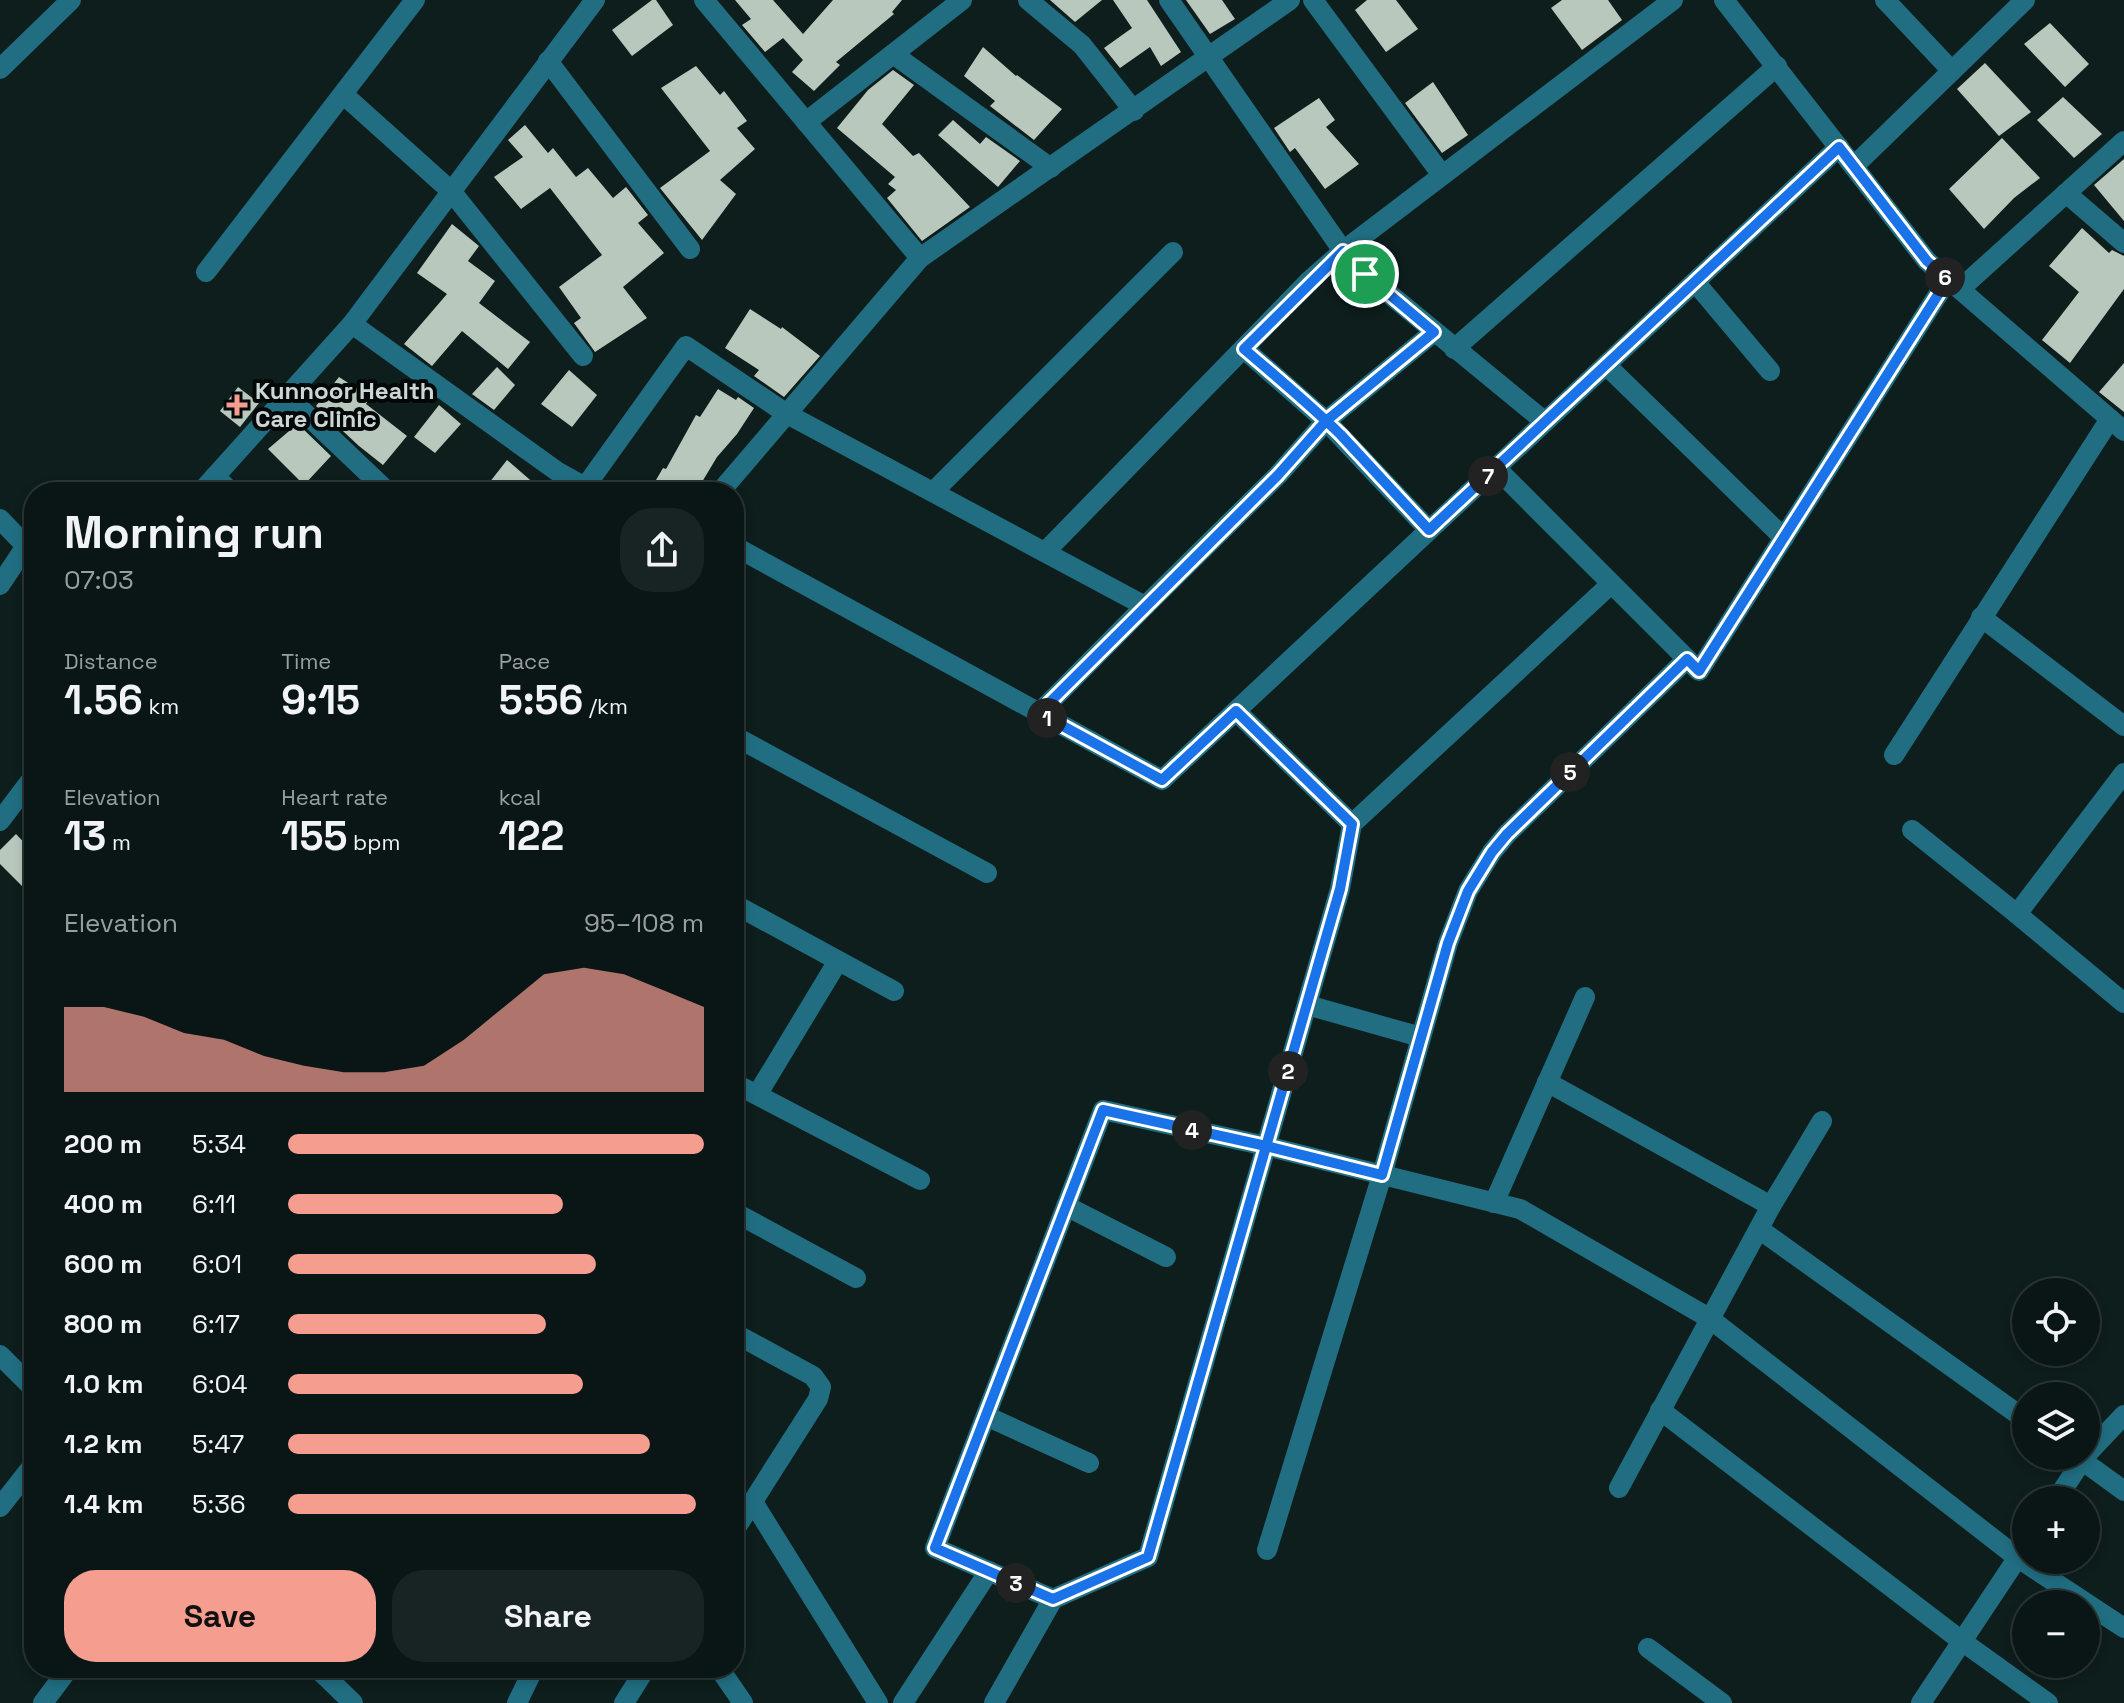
<!DOCTYPE html>
<html lang="en">
<head>
<meta charset="utf-8">
<style>
	:root { --surface:#0a1616; --page:#182323; --text:#f1f3f6; --muted:#999fa1; --line:#2a3535; --accent:#f59d8f }
	body { margin:0; font-family:"Space Grotesk",sans-serif; background:var(--page); color:var(--text); height:100vh; display:flex; flex-direction:column; font-size:30px; white-space:nowrap }
	* { box-sizing:border-box; margin:0 }
	p { font-size:26px; color:var(--muted) }
	.icon { flex:none; width:44px; height:44px; fill:none; stroke:currentColor; stroke-width:2; stroke-linecap:round; stroke-linejoin:round }
	.map { position:relative; flex:1; overflow:hidden }
	.sheet { position:absolute; left:24px; top:482px; width:720px; height:1196px; display:flex; flex-direction:column; background:var(--surface); border-radius:32px; box-shadow:0 4px 12px #0003,0 0 0 2px var(--line) }
	.sheet>* { flex:none }
	.controls { position:absolute; left:2012px; top:1278px; display:grid; gap:16px }
	.controls a { display:grid; place-items:center; width:88px; height:88px; border-radius:50%; background:var(--surface); box-shadow:0 4px 12px #0003,0 0 0 2px var(--line); font-size:40px }
	.pin { position:absolute; display:grid; place-items:center; width:68px; height:68px; color:#fff; margin:-34px; border:4px solid #fff; border-radius:50%; box-shadow:0 2px 8px #0007 }
	.km { position:absolute; width:40px; height:40px; margin:-20px; border-radius:50%; background:#222; color:#fff; font-size:22px; line-height:40px; text-align:center }
	.round { display:grid; place-items:center; flex:none; width:84px; height:84px; border-radius:32px; background:var(--page) }
	.head { display:flex; align-items:center; justify-content:space-between; height:136px; padding:0 40px }
	h1 { font-size:44px; font-weight:600; line-height:60px }
	.figures { display:grid; grid-template-columns:repeat(3,1fr); gap:12px; height:136px; padding:8px 40px }
	.figures div { display:grid; align-content:center }
	.figures b { font-size:40px; font-weight:600 }
	.figures small { font-size:22px; font-weight:400 }
	.figures p { font-size:22px }
	.chart { height:224px; padding:16px 40px }
	.chart p { display:flex; justify-content:space-between }
	.chart svg { width:100%; height:144px; margin-top:8px; fill:var(--accent); opacity:.7 }
	.action { display:flex; gap:16px; margin-top:auto; padding:16px 40px }
	.action a { flex:1; height:92px; border-radius:32px; background:var(--accent); color:#111; font-size:32px; font-weight:600; line-height:92px; text-align:center }
	.action a+a { background:var(--page); color:var(--text) }
	ul { padding:0 40px; list-style:none; font-size:26px }
	li { display:grid; grid-template-columns:128px 96px 1fr; align-items:center; height:60px }
	li i { height:20px; border-radius:10px; background:var(--accent) }
	.map>svg:first-child { display:block }
	.building { fill:#b8c8bd }
	.lines { fill:none; stroke-linecap:round; stroke-linejoin:round }
	.minor { stroke:#216e82; stroke-width:20 }
	.route-casing { stroke:#fff; stroke-width:16 }
	.route { stroke:#1a73e8; stroke-width:10 }
	.poi-dot { fill:#f59d8f; stroke:#030707; stroke-width:3 }
	.labels { text-anchor:middle; stroke-width:8; stroke-linejoin:round; paint-order:stroke }
	.poi-label { font-size:24px; font-weight:bold; fill:#ccd6d5; stroke:#030707; text-anchor:start }
</style>
</head>
<body>
<div class="map">
<svg width="2124" height="1703" viewBox="0 0 2124 1703">
	<rect width="100%" height="100%" fill="#0e1e1d"/>
	<g class="building">
		<polygon points="652,0 656,0 673,25 632,56 612,30"/>
		<polygon points="735,0 773,0 803,34 833,0 902,0 892,12 894,14 836,62 840,65 814,91 792,72 803,60 783,38 765,52 742,25 751,19"/>
		<polygon points="1050,0 1102,0 1075,22"/>
		<polygon points="1113,0 1147,0 1181,52 1161,66 1150,47 1120,68 1104,48 1132,28"/>
		<polygon points="1186,0 1222,0 1235,19 1210,34"/>
		<polygon points="1367,0 1396,0 1418,29 1386,52 1355,10"/>
		<polygon points="1562,0 1608,0 1622,20 1582,50 1551,8"/>
		<polygon points="2050,23 2089,64 2065,87 2024,44"/>
		<polygon points="983,47 1016,76 1017,75 1062,109 1034,140 990,106 995,101 964,76"/>
		<polygon points="1985,63 2031,112 1999,136 1957,89"/>
		<polygon points="696,66 720,95 724,91 747,121 737,128 755,149 720,180 736,194 702,240 660,188 710,151 661,88"/>
		<polygon points="893,70 914,85 882,124 913,156 919,153 970,207 922,241 887,198 896,190 888,184 895,177 837,128 868,90"/>
		<polygon points="1433,82 1468,135 1442,153 1405,103"/>
		<polygon points="2063,97 2102,134 2074,158 2037,120"/>
		<polygon points="1319,98 1335,120 1326,127 1359,164 1325,189 1295,148 1290,152 1274,128"/>
		<polygon points="953,120 980,144 986,137 1020,161 998,187 938,135"/>
		<polygon points="525,125 548,153 553,148 576,177 588,168 613,198 626,187 648,215 638,223 664,253 623,287 647,318 595,352 574,323 581,318 559,287 602,255 550,188 521,209 494,177 523,157 508,140"/>
		<polygon points="2002,138 2040,178 2014,198 1984,229 1949,189"/>
		<polygon points="2124,159 2124,221 2094,185"/>
		<polygon points="452,224 479,246 468,261 495,281 479,303 530,342 508,369 462,331 432,366 404,344 447,294 417,273"/>
		<polygon points="2082,228 2109,253 2112,250 2124,256 2124,289 2070,363 2042,340 2079,292 2049,266"/>
		<polygon points="750,309 781,329 782,327 820,356 784,397 754,376 759,370 725,348"/>
		<polygon points="2124,363 2124,412 2099,392"/>
		<polygon points="497,367 515,385 494,410 472,394"/>
		<polygon points="569,370 597,395 572,427 541,404"/>
		<polygon points="339,377 370,397 366,404 407,436 383,465 359,446 316,406"/>
		<polygon points="238,387 259,403 240,427 220,411"/>
		<polygon points="718,389 736,400 738,397 754,408 737,434 717,457 696,492 649,492 663,468 666,469 696,415 700,417"/>
		<polygon points="439,405 461,424 435,453 414,437"/>
		<polygon points="295,426 298,429 300,426 331,456 304,485 268,449"/>
		<polygon points="507,460 544,492 482,492"/>
		<polygon points="16,834 34,853 34,898 0,864 0,850"/>
	</g>
	<g class="lines">
		<g class="minor">
			<polyline points="704,0 920,258"/>
			<polyline points="1028,0 1082,45 1134,111"/>
			<polyline points="1169,0 1343,251 1365,274 1544,421"/>
			<polyline points="1313,0 1442,175"/>
			<polyline points="1724,0 1927,261 2124,431"/>
			<polyline points="1885,0 1952,71"/>
			<polyline points="893,54 1051,168"/>
			<polyline points="548,61 690,249"/>
			<polyline points="0,69 71,0"/>
			<polyline points="344,95 451,191 583,356"/>
			<polyline points="806,122 962,0"/>
			<polyline points="1854,166 2025,0"/>
			<polyline points="2066,193 2124,243"/>
			<polyline points="206,272 415,0"/>
			<polyline points="1695,282 1770,371"/>
			<polyline points="1960,289 2124,141"/>
			<polyline points="352,324 558,472 594,492"/>
			<polyline points="1244,349 1326,421 1429,530"/>
			<polyline points="1454,349 1777,66"/>
			<polyline points="1606,365 1784,538"/>
			<polyline points="287,396 388,492"/>
			<polyline points="1496,468 1699,671 1948,279"/>
			<polyline points="215,476 231,492"/>
			<polyline points="585,487 686,346 787,414 1145,606 1039,713"/>
			<polyline points="201,492 352,324 595,0"/>
			<polyline points="720,492 920,258 1290,0"/>
			<polyline points="933,492 1173,252"/>
			<polyline points="0,519 26,546"/>
			<polyline points="734,546 1162,780 1839,147"/>
			<polyline points="1045,552 1309,281 1343,251 1673,0"/>
			<polyline points="0,585 26,546 34,555"/>
			<polyline points="1145,606 1278,475 1326,421 1434,332"/>
			<polyline points="1981,617 2124,726"/>
			<polyline points="1236,711 1352,824"/>
			<polyline points="734,736 987,873"/>
			<polyline points="1894,755 2110,419"/>
			<polyline points="2124,773 2017,914 2124,1003"/>
			<polyline points="0,821 34,776"/>
			<polyline points="1912,830 2017,914"/>
			<polyline points="734,904 894,991"/>
			<polyline points="1307,1005 1421,1037"/>
			<polyline points="1547,1082 1771,1206"/>
			<polyline points="734,1083 920,1180"/>
			<polyline points="757,1095 838,961"/>
			<polyline points="1494,1203 1585,997"/>
			<polyline points="1066,1206 1166,1257"/>
			<polyline points="734,1212 856,1278"/>
			<polyline points="1759,1229 2026,1420"/>
			<polyline points="734,1333 813,1376 821,1387 818,1399 734,1531"/>
			<polyline points="0,1355 34,1389"/>
			<polyline points="1660,1410 1963,1642 2048,1703"/>
			<polyline points="986,1416 1089,1463"/>
			<polyline points="2086,1455 2124,1415"/>
			<polyline points="2076,1456 2124,1491"/>
			<polyline points="1619,1488 1771,1206 1822,1121"/>
			<polyline points="2056,1500 2085,1456"/>
			<polyline points="753,1502 878,1703"/>
			<polyline points="0,1507 34,1464"/>
			<polyline points="1267,1550 1382,1175 1448,943 1468,891 1492,852 1507,834 1687,659"/>
			<polyline points="1053,1599 935,1548 1103,1110 1266,1146 1520,1209 1709,1318 2018,1558 2124,1628"/>
			<polyline points="1648,1648 1722,1703"/>
			<polyline points="317,1668 353,1703"/>
			<polyline points="719,1668 743,1703"/>
			<polyline points="43,1703 69,1668"/>
			<polyline points="517,1703 534,1668"/>
			<polyline points="624,1703 646,1668"/>
			<polyline points="903,1703 989,1571"/>
			<polyline points="994,1703 1053,1599 1148,1557 1340,889 1352,824 1611,584"/>
			<polyline points="1921,1703 2026,1545"/>
		</g>
	</g>
	<g class="lines">
		<defs>
			<path id="route" d="M1365,274L1434,332L1326,421L1278,475L1039,713L1162,780L1236,711L1352,824L1340,889L1148,1557L1053,1599L935,1548L1103,1110L1266,1146L1382,1175L1448,943L1468,891L1492,852L1507,834L1687,659L1699,671L1948,279L1927,261L1839,147L1429,530L1341,435C1310,405 1277,377 1244,349L1343,251L1365,274"/>
		</defs>
		<use href="#route" class="route-casing"/>
		<use href="#route" class="route"/>
	</g>
	<path class="poi-dot" d="M233 393h8v8h8v8h-8v8h-8v-8h-8v-8h8z"/>
	<g class="labels">
		<g class="poi-label">
			<text x="255" y="399">Kunnoor Health<tspan x="255" dy="28">Care Clinic</tspan></text>
		</g>
	</g>
</svg>
<div class="controls">
<a><svg class="icon" aria-label="locate" viewBox="0 0 24 24"><circle cx="12" cy="12" r="6"/><path d="M12 2v4M12 18v4M2 12h4M18 12h4"/></svg></a>
<a><svg class="icon" aria-label="layers" viewBox="0 0 24 24"><path d="M12 4l9 5-9 5-9-5zM3 14l9 5 9-5"/></svg></a>
<a>+</a>
<a>−</a>
</div>
<div class="pin" style="left:1365px;top:274px;background:#1e9e55"><svg class="icon" aria-label="arrive" viewBox="0 0 24 24"><path d="M6 21V4h12l-3 4 3 4H6"/></svg></div>
<b class="km" style="left:1047px;top:718px">1</b>
<b class="km" style="left:1288px;top:1071px">2</b>
<b class="km" style="left:1016px;top:1583px">3</b>
<b class="km" style="left:1192px;top:1130px">4</b>
<b class="km" style="left:1570px;top:772px">5</b>
<b class="km" style="left:1945px;top:277px">6</b>
<b class="km" style="left:1488px;top:476px">7</b>
<section class="sheet">
<div class="head"><div><h1>Morning run</h1><p>07:03</p></div><a class="round"><svg class="icon" aria-label="share" viewBox="0 0 24 24"><path d="M12 15V3M7 8l5-5 5 5M5 13v7h14v-7"/></svg></a></div>
<div class="figures">
<div><p>Distance</p><b>1.56<small> km</small></b></div>
<div><p>Time</p><b>9:15</b></div>
<div><p>Pace</p><b>5:56<small> /km</small></b></div>
</div>
<div class="figures">
<div><p>Elevation</p><b>13<small> m</small></b></div>
<div><p>Heart rate</p><b>155<small> bpm</small></b></div>
<div><p>kcal</p><b>122</b></div>
</div>
<div class="chart"><p><span>Elevation</span>95–108 m</p>
<svg viewBox="0 0 160 44" preserveAspectRatio="none"><path d="M0 44V18L10 18L20 21L30 26L40 28L50 33L60 36L70 38L80 38L90 36L100 28L110 18L120 8L130 6L140 8L150 13L160 18V44z"/></svg>
</div>
<ul>
<li><b>200 m</b>5:34<i style="width:100%"></i></li>
<li><b>400 m</b>6:11<i style="width:66%"></i></li>
<li><b>600 m</b>6:01<i style="width:74%"></i></li>
<li><b>800 m</b>6:17<i style="width:62%"></i></li>
<li><b>1.0 km</b>6:04<i style="width:71%"></i></li>
<li><b>1.2 km</b>5:47<i style="width:87%"></i></li>
<li><b>1.4 km</b>5:36<i style="width:98%"></i></li>
</ul>
<div class="action"><a>Save</a><a>Share</a></div>
</section>
</div>
</body>
</html>
